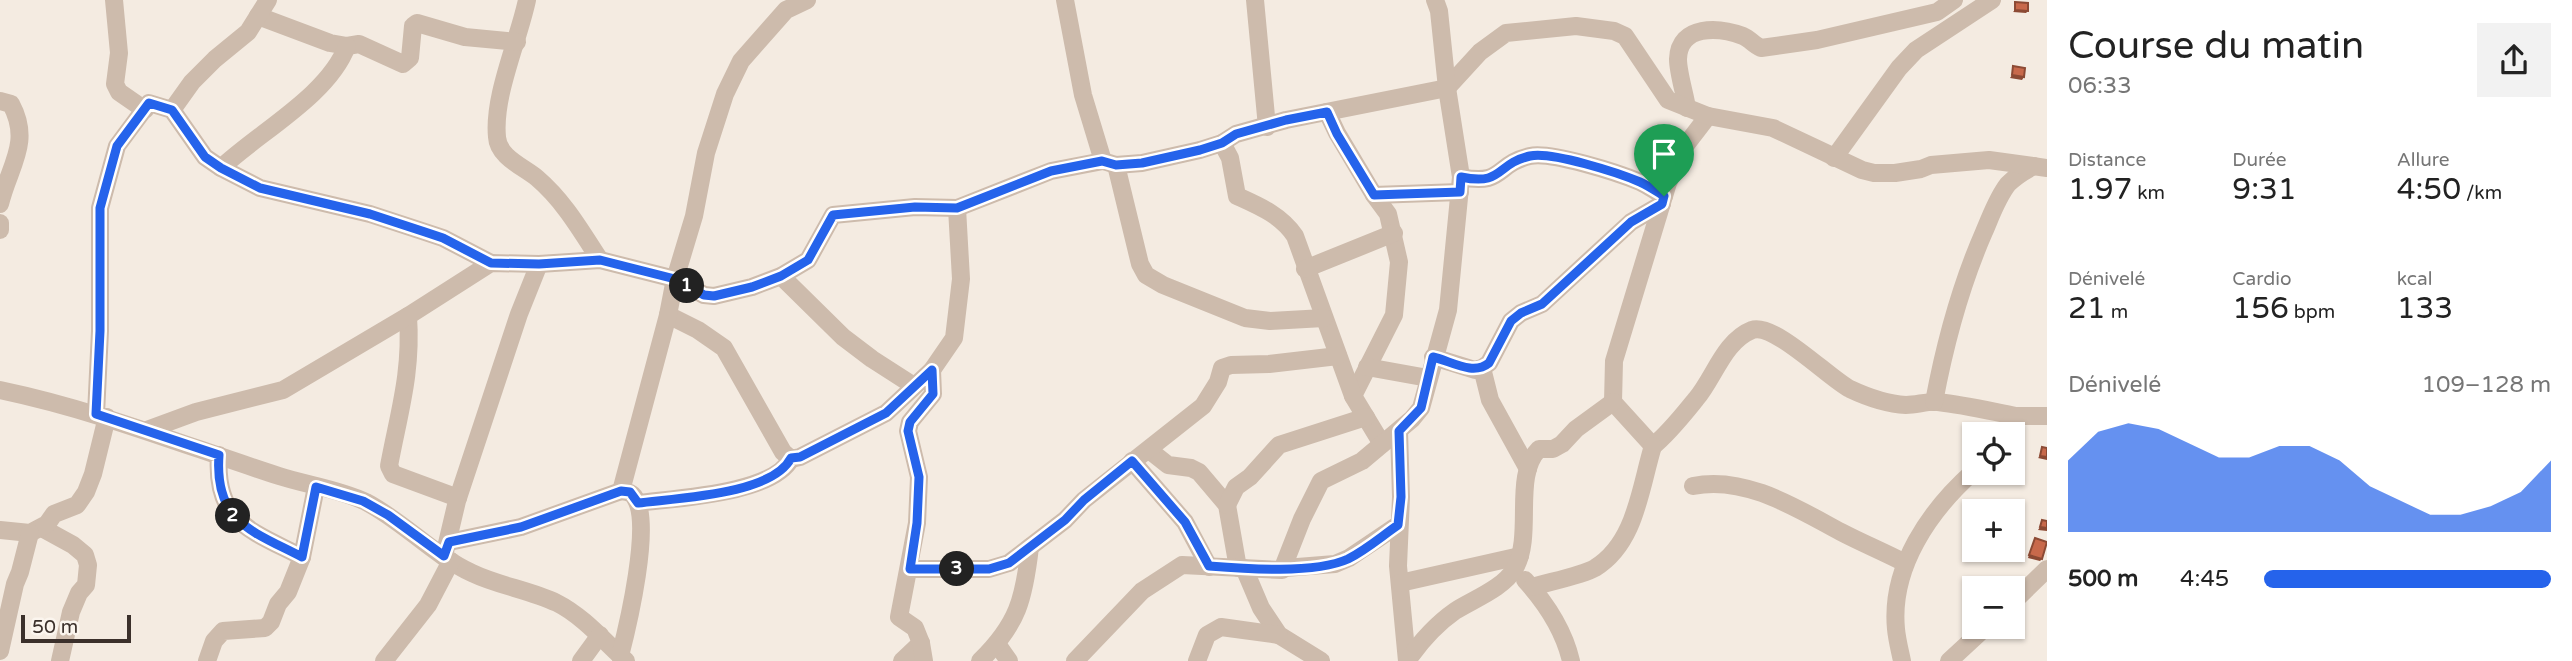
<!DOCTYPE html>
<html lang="fr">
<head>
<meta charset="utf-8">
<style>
	:root { --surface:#fff; --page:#f2f2f2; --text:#222; --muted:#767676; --accent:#2563eb }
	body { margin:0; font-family:"Varela Round",sans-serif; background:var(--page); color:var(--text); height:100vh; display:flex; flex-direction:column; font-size:26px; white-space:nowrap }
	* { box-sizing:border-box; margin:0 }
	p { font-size:23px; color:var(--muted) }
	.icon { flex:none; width:38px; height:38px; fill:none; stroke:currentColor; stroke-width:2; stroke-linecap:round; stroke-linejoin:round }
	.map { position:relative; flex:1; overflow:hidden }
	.drawer { display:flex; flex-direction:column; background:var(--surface); width:525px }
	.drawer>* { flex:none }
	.buttons { position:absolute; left:1962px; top:422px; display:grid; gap:14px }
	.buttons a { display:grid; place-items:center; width:63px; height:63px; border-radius:0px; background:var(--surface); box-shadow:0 2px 5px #0004; font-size:35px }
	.scale { position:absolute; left:21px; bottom:18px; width:110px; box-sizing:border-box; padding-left:7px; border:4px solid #3b302b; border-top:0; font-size:19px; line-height:24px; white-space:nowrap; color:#3b302b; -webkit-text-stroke:5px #fbf5ee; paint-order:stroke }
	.pin { position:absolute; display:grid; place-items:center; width:60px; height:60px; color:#fff; margin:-72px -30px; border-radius:50% 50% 50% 0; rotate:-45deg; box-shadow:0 0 7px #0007 }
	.pin .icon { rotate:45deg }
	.km { position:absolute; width:35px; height:35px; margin:-18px; border-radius:50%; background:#222; color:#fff; font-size:19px; line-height:35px; text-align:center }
	.round { display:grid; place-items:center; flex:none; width:74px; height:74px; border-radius:0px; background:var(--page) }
	.overview { display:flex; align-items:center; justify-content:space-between; height:119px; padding:0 21px }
	h1 { font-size:38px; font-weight:600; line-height:52px }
	.stats { display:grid; grid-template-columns:repeat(3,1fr); gap:10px; height:119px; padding:7px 21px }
	.stats div { display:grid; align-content:center }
	.stats b { font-size:30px; font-weight:600 }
	.stats small { font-size:19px; font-weight:400 }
	.stats p { font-size:19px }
	.chart { height:196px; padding:14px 21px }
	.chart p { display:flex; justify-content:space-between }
	.chart svg { width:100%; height:126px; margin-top:7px; fill:var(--accent); opacity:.7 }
	ul { padding:0 21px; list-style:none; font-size:23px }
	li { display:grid; grid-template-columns:112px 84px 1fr; align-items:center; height:52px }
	li i { height:18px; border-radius:9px; background:var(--accent) }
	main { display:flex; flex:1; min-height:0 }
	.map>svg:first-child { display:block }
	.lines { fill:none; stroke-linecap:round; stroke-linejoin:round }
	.minor { stroke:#cdbbac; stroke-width:18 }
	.shaded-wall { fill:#8c4a34 }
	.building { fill:#c8694b; stroke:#8c4a34; stroke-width:2 }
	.route-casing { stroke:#fff; stroke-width:14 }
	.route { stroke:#2563eb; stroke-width:9 }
</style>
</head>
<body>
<main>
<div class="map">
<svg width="2047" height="661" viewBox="0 0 2047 661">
	<rect width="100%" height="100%" fill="#f4ebe1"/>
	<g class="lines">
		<g class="minor">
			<polyline points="114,0 119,53 115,84 119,92 145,110"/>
			<path d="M527,0C518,42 493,96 497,137C498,157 524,167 537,178C564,201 581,231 600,260"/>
			<polyline points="1065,0 1083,95 1103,161"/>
			<polyline points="1255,0 1267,127"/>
			<polyline points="258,16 330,43 347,46 359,44 403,64 410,58 413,26 417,23 465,37 517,42"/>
			<path d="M0,101L11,104C32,143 9,166 0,204"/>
			<path d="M1687,108C1685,94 1678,73 1678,59C1679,24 1719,27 1743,36C1750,39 1754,45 1761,48L1817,40L1937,12L1954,0"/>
			<polyline points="172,110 192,82 215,59 248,32 268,0"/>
			<polyline points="1327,112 1337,133 1374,195 1388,214 1399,262 1394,315 1353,396"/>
			<path d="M1708,116L1685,146L1668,183L1614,361L1613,402L1653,446C1669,433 1683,415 1696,399C1714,378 1724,341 1752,330C1774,322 1830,379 1850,389C1867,397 1887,404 1906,405C1917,405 1927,401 1938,402C1964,405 1990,411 2016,416"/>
			<path d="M1222,143L1230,158L1237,196C1259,206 1281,215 1295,236L1353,396L1382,444"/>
			<polyline points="1834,158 1899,68 1916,50 1992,0"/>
			<polyline points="1116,165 1140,264 1146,275 1163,285 1245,318 1270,321 1324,318"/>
			<path d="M221,168C259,132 328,96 347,46"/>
			<path d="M1461,177C1504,186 1495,164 1530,156C1550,151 1619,173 1640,182C1649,186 1656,192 1664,196"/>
			<polyline points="1374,195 1460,192"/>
			<polyline points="0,223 0,230"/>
			<polyline points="1305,269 1394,233"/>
			<polyline points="781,276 843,337 872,359 914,386"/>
			<polyline points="668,315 698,330 724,348 783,452 791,459 800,457 886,413 932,370 954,338 961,279 957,208"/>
			<path d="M408,316C412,373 399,412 389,466L393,474L458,498"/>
			<polyline points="1433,357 1475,370 1482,368 1489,363 1511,321 1521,313 1542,304 1631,222 1662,204"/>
			<polyline points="1367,367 1428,378"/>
			<polyline points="1482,368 1490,400 1528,469"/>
			<path d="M0,390C96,410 186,446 279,476C307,485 339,489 366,502C404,522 433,555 472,573C499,586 530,590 557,603C583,616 605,642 626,661"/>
			<path d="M1934,402C1945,343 1960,287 1984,232C1991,216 1997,198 2008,184C2016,176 2024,171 2034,166"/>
			<polyline points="96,414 100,331 100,208 117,146 149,103 172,110 205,157 221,168 260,188 370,214 425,232 443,238 491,263"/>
			<polyline points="147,430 196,412 283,390 408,316 491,263 539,264 600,260 675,279 704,295 714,296 752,287 781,276 808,260 833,215 915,207 957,208 1051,171 1103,161 1116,165 1142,163 1200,150 1222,143 1236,134 1286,120 1447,88 1480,52 1506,33 1576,26 1614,31 1625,36 1668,100 1708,116 1773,128 1862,170 1874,173 1895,173 1921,169 1931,165 1989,160 2047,168"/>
			<polyline points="1399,431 1401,497 1398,566 1407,661"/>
			<polyline points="2002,434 2016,416 2047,416"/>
			<polyline points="1149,450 1168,465 1191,468 1199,472 1227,505 1238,568"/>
			<path d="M219,455C214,522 252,531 302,557"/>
			<polyline points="1132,461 1185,522 1209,567"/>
			<path d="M1693,486C1745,475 1798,509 1841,532C1862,543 1884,552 1905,563"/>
			<path d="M638,503C676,498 772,494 791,459"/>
			<polyline points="1227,505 1236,487 1250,477 1279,445 1366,417"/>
			<polyline points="42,528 73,545 85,555 88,565 86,585 79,593 71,612 60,661"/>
			<polyline points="0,530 30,533 47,524 54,514 77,505 86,492 93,474 107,417"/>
			<polyline points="449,542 521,527 621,491"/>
			<polyline points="444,556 457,501 519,314 539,264"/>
			<polyline points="1244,568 1261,608 1279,635 1321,661"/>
			<polyline points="1285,568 1335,564 1349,558 1398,525"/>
			<polyline points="910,569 989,569 1009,563 1065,520 1084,500 1203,406 1218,382 1222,368 1231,365 1269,364 1338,356"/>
			<path d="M1525,580C1545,602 1564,631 1571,661"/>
			<polyline points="1400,583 1520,556"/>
			<path d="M1532,587C1548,582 1581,576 1595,568C1636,543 1640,488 1653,446"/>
			<polyline points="2012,603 2047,569"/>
			<polyline points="997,644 1009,661"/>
			<polyline points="0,651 15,584 20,572 30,533"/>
			<path d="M620,656C628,625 652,524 635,498C632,492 627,492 621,491L668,315L675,279L694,216L706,153L725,94L741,61L786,10L807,0"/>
			<polyline points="207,661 214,641 223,631 265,628 271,622 278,604 288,592 302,557 316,487"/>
			<polyline points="384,661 428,605 451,561"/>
			<polyline points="581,661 600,635"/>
			<polyline points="902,661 921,643"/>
			<polyline points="924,661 921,643 915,628 899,617 917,523 919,477 908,431 910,422 933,394 932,370"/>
			<path d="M980,661C1018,624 1024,599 1030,547"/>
			<polyline points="1075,661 1142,591 1182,565 1282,570 1302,519 1321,481 1362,461 1412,419 1421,408 1448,310 1461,177 1447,88 1439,11 1435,0"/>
			<polyline points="1197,661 1207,635 1221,627 1279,635"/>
			<path d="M1407,661C1421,641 1435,625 1455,611C1474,599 1504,588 1515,568C1534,534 1512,476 1539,449H1553L1562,444L1576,429L1613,402"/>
			<path d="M1902,661C1900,651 1897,640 1896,629C1890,567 1930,510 1974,471"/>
			<polyline points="1949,661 1987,626"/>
		</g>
	</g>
	<g class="shaded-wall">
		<polygon points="2015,10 2028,11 2026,13 2013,12"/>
		<polygon points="2012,75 2024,77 2022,80 2010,78"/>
		<polygon points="2040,456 2047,457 2047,460 2038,458"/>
		<polygon points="2040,527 2047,528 2047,531 2038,530"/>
		<polygon points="2029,555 2042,559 2040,561 2028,558"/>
	</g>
	<g class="building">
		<polygon points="2015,2 2028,3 2028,11 2015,10"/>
		<polygon points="2013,66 2025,68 2024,77 2012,75"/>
		<polygon points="2042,447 2047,448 2047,457 2040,456"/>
		<polygon points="2042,520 2047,521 2047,528 2040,527"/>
		<polygon points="2035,538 2047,542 2042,559 2029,555"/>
	</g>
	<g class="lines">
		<defs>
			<path id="route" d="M149,103L172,110L205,157L221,168L260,188L370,214L425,232L443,238L491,263L539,264L600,260L675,279L704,295L714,296L752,287L781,276L808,260L833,215L915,207L957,208L1051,171L1102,161L1116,165L1142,163L1200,150L1222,143L1236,134L1286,120L1327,112L1337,134L1374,195L1460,192L1461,177C1504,186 1495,164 1530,156C1551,151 1619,173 1640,182C1649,186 1656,191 1664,196L1662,204L1631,222L1542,304L1521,313L1511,321L1489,363C1473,376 1451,361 1433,357L1421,408L1399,431L1401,497L1398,525C1382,536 1366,550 1348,559C1315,574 1246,569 1209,566L1185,522L1132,461L1084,500L1065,520L1009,563L989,569H910L917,523L919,477L908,431L910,422L933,394L932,370L886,413L800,457L791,458C772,495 676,498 638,503L630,492L621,491L521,527L449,542L444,556L388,515L363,501L316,487L302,557C252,531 214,522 219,455L96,414L100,331V208L117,146Z"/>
		</defs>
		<use href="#route" class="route-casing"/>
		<use href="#route" class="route"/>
	</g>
</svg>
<div class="buttons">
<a><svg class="icon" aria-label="locate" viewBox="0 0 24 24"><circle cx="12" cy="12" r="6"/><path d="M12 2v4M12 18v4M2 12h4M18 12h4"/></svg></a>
<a>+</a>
<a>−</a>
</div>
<div class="scale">50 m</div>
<div class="pin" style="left:1664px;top:196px;background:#1e9e55"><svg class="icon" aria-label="arrive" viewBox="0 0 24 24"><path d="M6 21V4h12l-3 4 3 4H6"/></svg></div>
<b class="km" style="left:687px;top:286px">1</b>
<b class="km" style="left:233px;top:516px">2</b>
<b class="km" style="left:957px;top:569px">3</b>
</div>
<section class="drawer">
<div class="overview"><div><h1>Course du matin</h1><p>06:33</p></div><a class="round"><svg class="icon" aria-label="share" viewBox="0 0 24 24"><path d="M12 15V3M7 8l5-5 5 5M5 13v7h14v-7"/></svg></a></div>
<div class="stats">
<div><p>Distance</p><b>1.97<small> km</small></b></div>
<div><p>Durée</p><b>9:31</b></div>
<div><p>Allure</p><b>4:50<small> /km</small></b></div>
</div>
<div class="stats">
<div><p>Dénivelé</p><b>21<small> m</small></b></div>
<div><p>Cardio</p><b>156<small> bpm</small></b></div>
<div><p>kcal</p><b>133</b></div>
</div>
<div class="chart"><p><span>Dénivelé</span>109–128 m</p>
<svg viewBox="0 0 160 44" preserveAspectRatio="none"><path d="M0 44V19L10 9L20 6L30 8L40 13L50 18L60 18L70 14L80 14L90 19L100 28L110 33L120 38L130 38L140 35L150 30L160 19V44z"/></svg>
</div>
<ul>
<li><b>500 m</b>4:45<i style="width:100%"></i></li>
</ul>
</section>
</main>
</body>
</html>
